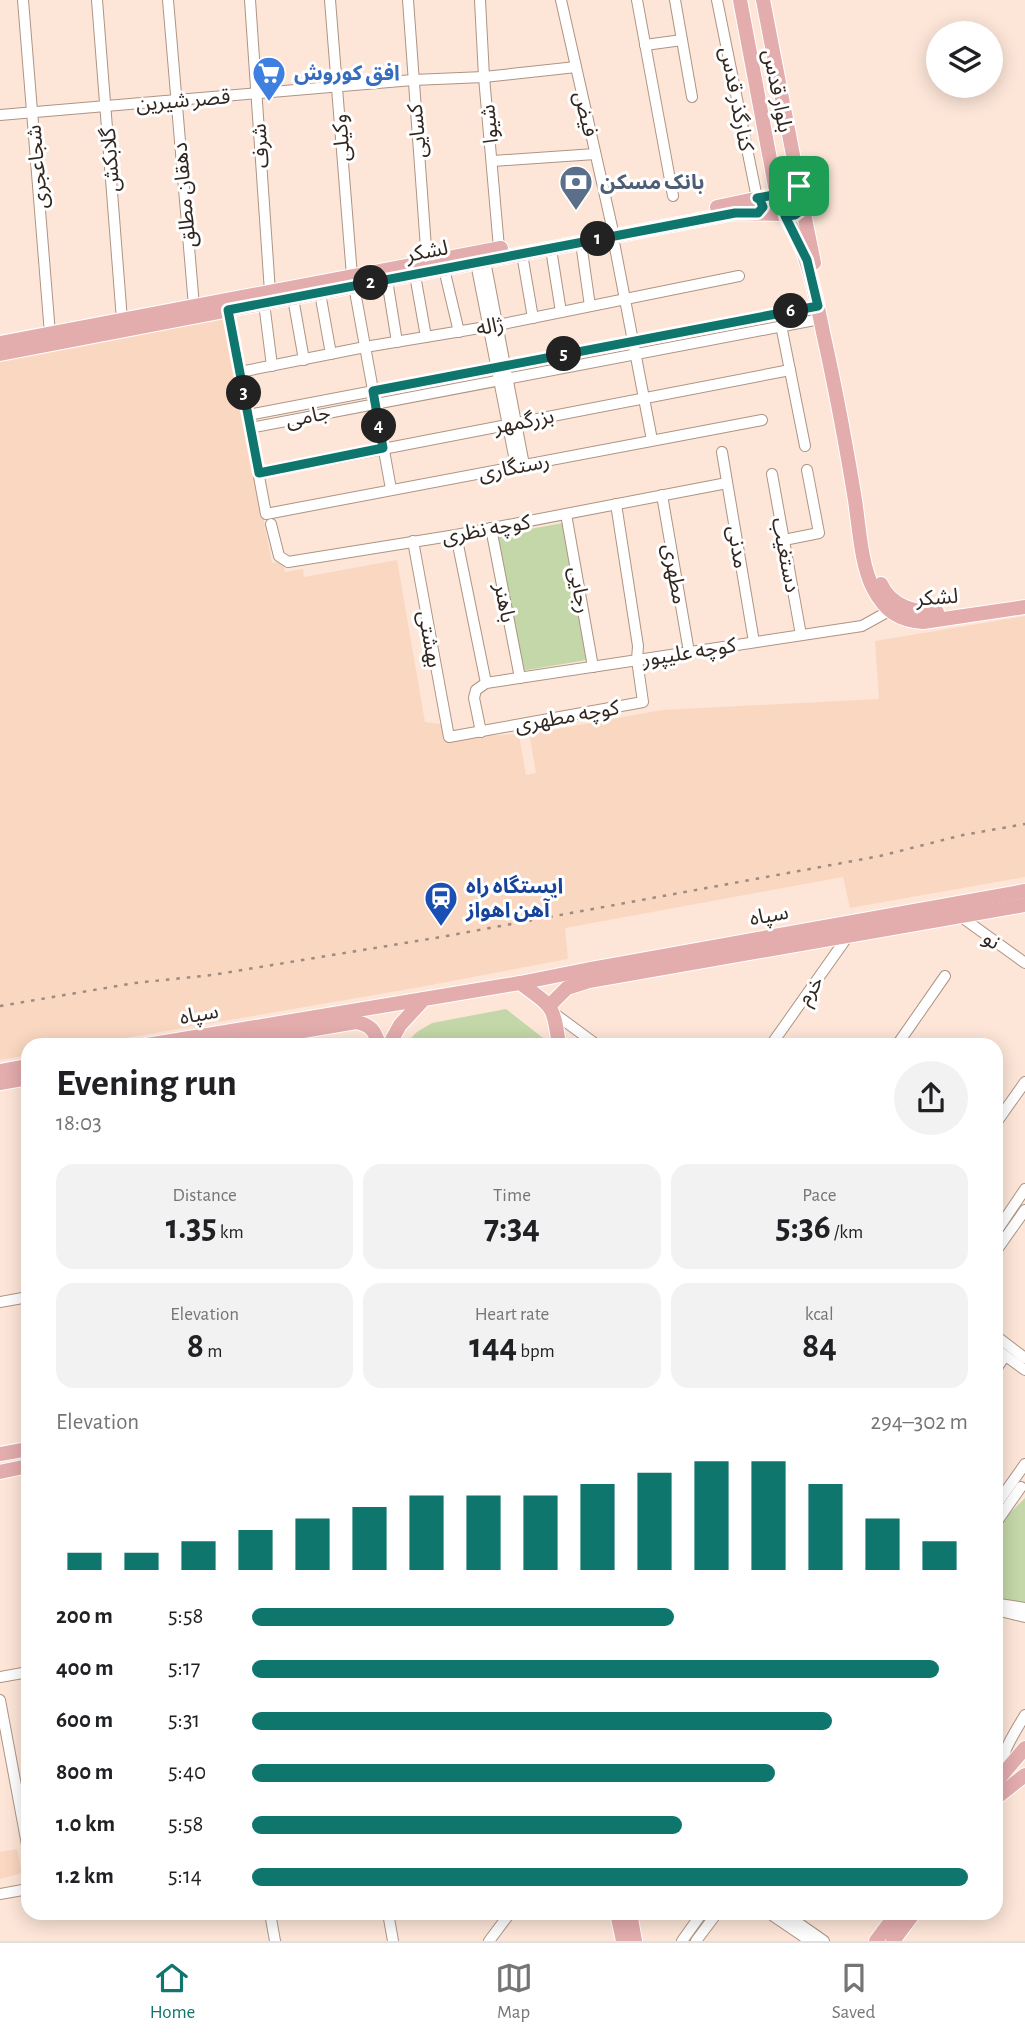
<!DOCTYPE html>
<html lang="en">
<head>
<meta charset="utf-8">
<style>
	:root { --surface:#fff; --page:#f2f2f2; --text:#202124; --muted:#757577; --line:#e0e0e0; --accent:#0f766e }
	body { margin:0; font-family:"Alegreya Sans","Noto Sans Arabic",sans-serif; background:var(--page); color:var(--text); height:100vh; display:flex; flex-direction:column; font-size:26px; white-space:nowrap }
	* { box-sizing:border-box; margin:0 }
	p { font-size:23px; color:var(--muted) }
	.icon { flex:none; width:38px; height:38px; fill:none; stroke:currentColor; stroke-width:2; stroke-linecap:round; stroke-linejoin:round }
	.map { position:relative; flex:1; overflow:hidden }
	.sheet { position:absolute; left:21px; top:1038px; width:982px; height:882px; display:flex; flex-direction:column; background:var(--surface); border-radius:21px; box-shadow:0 4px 18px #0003 }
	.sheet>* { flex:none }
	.buttons { position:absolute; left:926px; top:21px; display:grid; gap:14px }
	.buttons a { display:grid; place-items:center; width:77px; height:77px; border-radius:50%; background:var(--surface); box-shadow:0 4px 18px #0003; font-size:35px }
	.pin { position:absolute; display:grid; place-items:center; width:60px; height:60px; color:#fff; margin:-30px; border-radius:14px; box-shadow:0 4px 10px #0006 }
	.km { position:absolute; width:35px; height:35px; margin:-18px; border-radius:50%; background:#222; color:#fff; font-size:19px; line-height:35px; text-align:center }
	.round { display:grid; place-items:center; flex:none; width:74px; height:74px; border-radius:37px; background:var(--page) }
	.overview { display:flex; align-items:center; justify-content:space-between; height:119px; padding:0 35px }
	h1 { font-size:38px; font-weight:600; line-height:52px }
	.stats { display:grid; grid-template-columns:repeat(3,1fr); gap:10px; height:119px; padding:7px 35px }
	.stats div { display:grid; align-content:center; border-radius:18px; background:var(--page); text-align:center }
	.stats b { font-size:35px; font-weight:600 }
	.stats small { font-size:19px; font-weight:400 }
	.stats p { font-size:19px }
	.chart { height:196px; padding:14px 35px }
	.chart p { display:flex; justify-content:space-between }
	.chart svg { width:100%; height:126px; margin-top:7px; stroke:var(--accent); stroke-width:6 }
	ul { padding:0 35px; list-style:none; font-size:23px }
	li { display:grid; grid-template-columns:112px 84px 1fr; align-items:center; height:52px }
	li i { height:18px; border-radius:9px; background:var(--accent) }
	.dock { display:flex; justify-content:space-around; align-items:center; height:98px; border-top:2px solid var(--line); background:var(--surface); font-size:19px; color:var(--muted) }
	.dock a { display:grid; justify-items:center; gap:4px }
	.dock .selected { color:var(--accent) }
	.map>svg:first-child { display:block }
	.built { fill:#fad7c1 }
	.green { fill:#c3d7a8 }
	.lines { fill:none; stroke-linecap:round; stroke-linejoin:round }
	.minor-casing { stroke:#ae9484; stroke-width:12 }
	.major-casing { stroke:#fff; stroke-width:16 }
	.minor { stroke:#fff; stroke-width:10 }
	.major { stroke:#e3acad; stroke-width:14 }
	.rail { stroke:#9d8b81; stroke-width:2.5; stroke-dasharray:3.5 7; stroke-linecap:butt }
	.route-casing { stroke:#fff; stroke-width:14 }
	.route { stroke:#0f766e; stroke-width:9 }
	.labels { text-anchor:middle; stroke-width:6; stroke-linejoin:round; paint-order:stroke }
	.shop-label { font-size:21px; font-weight:bold; fill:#366cbe; stroke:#fff; text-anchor:start }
	.street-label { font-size:21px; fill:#312620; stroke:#fff }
	.service-label { font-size:21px; font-weight:bold; fill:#4e5e75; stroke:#fff; text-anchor:start }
	.transit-label { font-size:21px; font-weight:bold; fill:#164399; stroke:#fff; text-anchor:start }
</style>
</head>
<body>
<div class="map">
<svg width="1025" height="1941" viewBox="0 0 1025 1941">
	<rect width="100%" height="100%" fill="#fde6d8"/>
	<g class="built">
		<polygon points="224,314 272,563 283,561 285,572 303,569 304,577 397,560 425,722 441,724 449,737 519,734 526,775 536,773 530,738 535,733 662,710 879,699 875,641 1025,616 1025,877 850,908 843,877 565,928 568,959 415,988 85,1045 28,1045 28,1055 0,1060 0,357"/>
		<polygon points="17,1849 22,1873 0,1879 0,1852"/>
	</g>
	<g class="green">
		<polygon points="563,523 587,660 521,671 497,535"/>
		<polygon points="506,1009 543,1038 545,1045 404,1045 417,1032 432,1023"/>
		<polygon points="1025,1498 1025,1606 996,1597 996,1534 1007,1516"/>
	</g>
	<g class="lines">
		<defs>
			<g id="minor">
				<polyline points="23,0 50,334"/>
				<polyline points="97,0 122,320"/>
				<polyline points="168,0 194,306"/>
				<polyline points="250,0 270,292"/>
				<polyline points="330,0 352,276"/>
				<polyline points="408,0 427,262"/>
				<polyline points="480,0 484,77 499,248"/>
				<polyline points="561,0 612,227"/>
				<polyline points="637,0 673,196"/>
				<polyline points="675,0 692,97"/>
				<polyline points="717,0 757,198"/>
				<polyline points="645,45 682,40"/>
				<polyline points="0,115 413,80 484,77 576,67"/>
				<polyline points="493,161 595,154"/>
				<polyline points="613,237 652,440"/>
				<polyline points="581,243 590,306"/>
				<polyline points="551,249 561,312"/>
				<polyline points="522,254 533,318"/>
				<polyline points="485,261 524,465"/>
				<polyline points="476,263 516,466"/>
				<polyline points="444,269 459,332"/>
				<polyline points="415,275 426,337"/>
				<polyline points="387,280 397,342"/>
				<polyline points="354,286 391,489"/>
				<polyline points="320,293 331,354"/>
				<polyline points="293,298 304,360"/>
				<polyline points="264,303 272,366"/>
				<polyline points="228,310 266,514 762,420"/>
				<polyline points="781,325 805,446"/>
				<polyline points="240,372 365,347 498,325 739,276"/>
				<polyline points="248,415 818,306"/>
				<polyline points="250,428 820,319"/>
				<polyline points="722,452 754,642"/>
				<polyline points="259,473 790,370"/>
				<polyline points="772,474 801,635"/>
				<polyline points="662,495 689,652"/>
				<polyline points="566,514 593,667"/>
				<polyline points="271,524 279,556 288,562 456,535 727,483"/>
				<polyline points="491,528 520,678"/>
				<polyline points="456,535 486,683"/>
				<polyline points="784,540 819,533 807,470"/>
				<polyline points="413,541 449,737 643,702 637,660 638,646 616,504"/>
				<polyline points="481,732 474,698 476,690 486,683 862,626 889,611"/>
				<polyline points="960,916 1025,963"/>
				<polyline points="555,1014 597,1045"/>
				<polyline points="771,1045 848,936"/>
				<polyline points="897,1045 945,976"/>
				<polyline points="996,1123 1025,1082"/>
				<polyline points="996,1232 1025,1189"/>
				<polyline points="996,1251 1025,1210"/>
				<polyline points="0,1302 28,1297"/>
				<polyline points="996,1336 1025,1358"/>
				<polyline points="996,1349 1025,1370"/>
				<polyline points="996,1369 1005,1356"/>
				<polyline points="996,1505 1025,1464"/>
				<polyline points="996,1523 1021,1487"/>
				<polyline points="999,1604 1025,1608"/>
				<polyline points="996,1610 1025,1617"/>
				<polyline points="0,1677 28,1672"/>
				<polyline points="0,1700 28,1850"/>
				<path d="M1001,1775C1000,1753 1014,1734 1025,1715"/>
				<polyline points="0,1894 28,1889"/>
				<polyline points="270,1913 275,1941"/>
				<polyline points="388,1913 393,1941"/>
				<polyline points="769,1913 810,1941"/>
				<polyline points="784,1913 824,1941"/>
				<polyline points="489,1941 510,1913"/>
				<polyline points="682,1941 702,1913"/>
				<polyline points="696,1941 717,1913"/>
			</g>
			<g id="major">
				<polyline points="740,0 776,191"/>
				<polyline points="763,0 799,186"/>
				<polyline points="717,207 774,195"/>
				<polyline points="803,209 814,263"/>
				<path d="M785,216C809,252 815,295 824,337C836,391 846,445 855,500C859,526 861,565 873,588C885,611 898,620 923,622L1025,607"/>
				<polyline points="0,343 501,248"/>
				<polyline points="0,354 735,213 780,214"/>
				<path d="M881,584C890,606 916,613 937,612"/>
				<polyline points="520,983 590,969 1025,891"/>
				<polyline points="550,1005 567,988 589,981 1025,905"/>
				<polyline points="147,1045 424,999"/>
				<path d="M221,1045L356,1022C371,1025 375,1031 379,1045"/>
				<path d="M389,1045L400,1025L424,999L520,983C553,1008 553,1003 559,1045"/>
				<polyline points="0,1071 28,1066"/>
				<polyline points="0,1083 28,1078"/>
				<polyline points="0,1454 28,1449"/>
				<polyline points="0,1472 28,1466"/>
				<polyline points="996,1782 1025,1748"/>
				<polyline points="996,1798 1025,1775"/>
				<polyline points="617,1913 623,1941"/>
				<polyline points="630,1913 635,1941"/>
				<polyline points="876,1941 897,1913"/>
				<polyline points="893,1941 914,1913"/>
			</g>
		</defs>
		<use href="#minor" class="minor-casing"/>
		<use href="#major" class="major-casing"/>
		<use href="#minor" class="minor"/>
		<use href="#major" class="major"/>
		<polyline class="rail" points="0,1006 135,983 212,975 441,937 880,856 963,835 1025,824"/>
	</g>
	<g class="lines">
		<defs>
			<polygon id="route" points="789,183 799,186 805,194 803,209 795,215 785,216 807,260 818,306 373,391 383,448 259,473 228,310 735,213 758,213 763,207 760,200 757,198 774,195 779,187"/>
		</defs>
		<use href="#route" class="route-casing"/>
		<use href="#route" class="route"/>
	</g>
	<defs>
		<symbol id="supermarket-pin" viewBox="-11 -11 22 30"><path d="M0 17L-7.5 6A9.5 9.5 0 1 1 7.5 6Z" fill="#3f7fe0" stroke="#fff"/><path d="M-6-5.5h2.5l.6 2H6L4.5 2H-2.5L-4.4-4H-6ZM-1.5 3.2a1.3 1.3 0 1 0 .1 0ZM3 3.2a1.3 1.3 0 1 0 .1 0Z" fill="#fff"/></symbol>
		<symbol id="bank-pin" viewBox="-11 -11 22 30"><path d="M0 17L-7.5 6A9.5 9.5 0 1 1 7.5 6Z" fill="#5c6f8a" stroke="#fff"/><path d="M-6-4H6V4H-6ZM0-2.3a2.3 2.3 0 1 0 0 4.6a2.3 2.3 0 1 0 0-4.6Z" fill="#fff"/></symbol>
		<symbol id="station-pin" viewBox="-11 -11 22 30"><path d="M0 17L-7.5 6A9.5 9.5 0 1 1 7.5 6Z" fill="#1a4fb4" stroke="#fff"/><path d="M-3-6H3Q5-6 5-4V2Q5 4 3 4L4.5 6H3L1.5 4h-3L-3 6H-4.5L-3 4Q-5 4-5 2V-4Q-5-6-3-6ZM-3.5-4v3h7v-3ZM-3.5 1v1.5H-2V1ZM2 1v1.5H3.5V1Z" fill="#fff"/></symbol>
	</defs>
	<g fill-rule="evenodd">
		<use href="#supermarket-pin" x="250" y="54" width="38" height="52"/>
		<use href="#bank-pin" x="557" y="163" width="38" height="52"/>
		<use href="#station-pin" x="422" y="879" width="38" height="52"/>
	</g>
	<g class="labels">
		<g class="shop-label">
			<text x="294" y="80">افق کوروش</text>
		</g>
		<g class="street-label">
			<text transform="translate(778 91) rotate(79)" y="7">بلوار قدس</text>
			<text transform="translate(737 99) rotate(79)" y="7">کنارگذر قدس</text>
			<text transform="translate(183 100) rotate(-5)" y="7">قصر شیرین</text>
			<text transform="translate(586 114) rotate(77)" y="7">فیض</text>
			<text transform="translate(489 124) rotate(-96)" y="7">شیوا</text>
			<text transform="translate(417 131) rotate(-95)" y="7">کسایی</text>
			<text transform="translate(341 138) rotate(-95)" y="7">وکیلی</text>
			<text transform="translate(260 146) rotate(-94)" y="7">شرف</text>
			<text transform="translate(110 160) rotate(-94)" y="7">گلابکش</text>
			<text transform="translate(37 167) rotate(-95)" y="7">شجاعجری</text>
			<text transform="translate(184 195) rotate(-95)" y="7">دهقان مطلق</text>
			<text transform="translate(427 251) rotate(-11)" y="7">لشکر</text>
			<text transform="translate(490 326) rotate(-10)" y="7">ژاله</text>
			<text transform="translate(308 416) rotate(-11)" y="7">جامی</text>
			<text transform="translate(524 421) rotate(-11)" y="7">بزرگمهر</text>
			<text transform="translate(514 467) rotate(-11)" y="7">رستگاری</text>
			<text transform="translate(486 529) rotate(-10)" y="7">کوچه نظری</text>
			<text transform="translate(738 547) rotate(81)" y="7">مدنی</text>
			<text transform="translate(786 555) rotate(79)" y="7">دستغیب</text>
			<text transform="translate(675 574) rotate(80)" y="7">مطهری</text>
			<text transform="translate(580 590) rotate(80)" y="7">رجایی</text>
			<text transform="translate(937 597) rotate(-4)" y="7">لشکر</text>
			<text transform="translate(505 603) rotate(79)" y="7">باهنر</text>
			<text transform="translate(430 639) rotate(80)" y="7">بهشتی</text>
			<text transform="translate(689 652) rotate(-9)" y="7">کوچه علیپور</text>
			<text transform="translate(567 716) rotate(-10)" y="7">کوچه مطهری</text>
			<text transform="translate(769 915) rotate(-10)" y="7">سپاه</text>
			<text transform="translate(992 940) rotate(36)" y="7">نو</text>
			<text transform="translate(810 990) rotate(-55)" y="7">خرم</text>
			<text transform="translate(199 1014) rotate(-10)" y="7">سپاه</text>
		</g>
		<g class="service-label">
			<text x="600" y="189">بانک مسکن</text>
		</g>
		<g class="transit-label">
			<text x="466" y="893">ایستگاه راه<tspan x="466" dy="24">آهن اهواز</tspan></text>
		</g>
	</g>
</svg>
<div class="buttons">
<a><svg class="icon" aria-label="layers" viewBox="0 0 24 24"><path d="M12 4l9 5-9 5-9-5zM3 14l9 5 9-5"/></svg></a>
</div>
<div class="pin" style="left:799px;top:186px;background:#1e9e55"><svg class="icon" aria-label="arrive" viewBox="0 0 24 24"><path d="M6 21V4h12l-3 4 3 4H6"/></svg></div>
<b class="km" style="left:598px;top:239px">1</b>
<b class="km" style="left:371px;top:283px">2</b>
<b class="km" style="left:244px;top:393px">3</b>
<b class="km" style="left:379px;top:426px">4</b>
<b class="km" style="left:564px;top:354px">5</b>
<b class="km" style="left:791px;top:311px">6</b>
<section class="sheet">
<div class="overview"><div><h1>Evening run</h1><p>18:03</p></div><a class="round"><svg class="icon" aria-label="share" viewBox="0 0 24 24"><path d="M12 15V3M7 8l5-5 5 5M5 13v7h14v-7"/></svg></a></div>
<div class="stats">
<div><p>Distance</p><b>1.35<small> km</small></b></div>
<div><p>Time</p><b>7:34</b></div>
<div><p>Pace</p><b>5:36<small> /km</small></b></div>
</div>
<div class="stats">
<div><p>Elevation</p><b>8<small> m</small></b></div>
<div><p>Heart rate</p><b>144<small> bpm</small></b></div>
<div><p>kcal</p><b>84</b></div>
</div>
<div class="chart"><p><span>Elevation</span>294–302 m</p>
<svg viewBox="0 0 160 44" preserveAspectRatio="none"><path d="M5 44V38M15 44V38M25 44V34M35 44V30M45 44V26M55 44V22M65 44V18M75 44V18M85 44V18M95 44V14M105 44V10M115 44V6M125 44V6M135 44V14M145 44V26M155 44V34"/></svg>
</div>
<ul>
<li><b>200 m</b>5:58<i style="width:59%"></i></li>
<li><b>400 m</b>5:17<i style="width:96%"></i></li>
<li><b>600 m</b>5:31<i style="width:81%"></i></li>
<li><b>800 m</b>5:40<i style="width:73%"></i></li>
<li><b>1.0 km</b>5:58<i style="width:60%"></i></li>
<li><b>1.2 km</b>5:14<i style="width:100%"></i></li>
</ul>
</section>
</div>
<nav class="dock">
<a class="selected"><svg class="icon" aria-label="home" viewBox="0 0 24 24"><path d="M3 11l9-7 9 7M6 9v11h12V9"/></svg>Home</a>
<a><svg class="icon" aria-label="map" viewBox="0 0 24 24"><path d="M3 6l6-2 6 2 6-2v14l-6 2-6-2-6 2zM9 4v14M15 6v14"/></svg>Map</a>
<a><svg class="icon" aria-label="saved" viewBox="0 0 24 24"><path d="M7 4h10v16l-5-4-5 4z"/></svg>Saved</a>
</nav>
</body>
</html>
